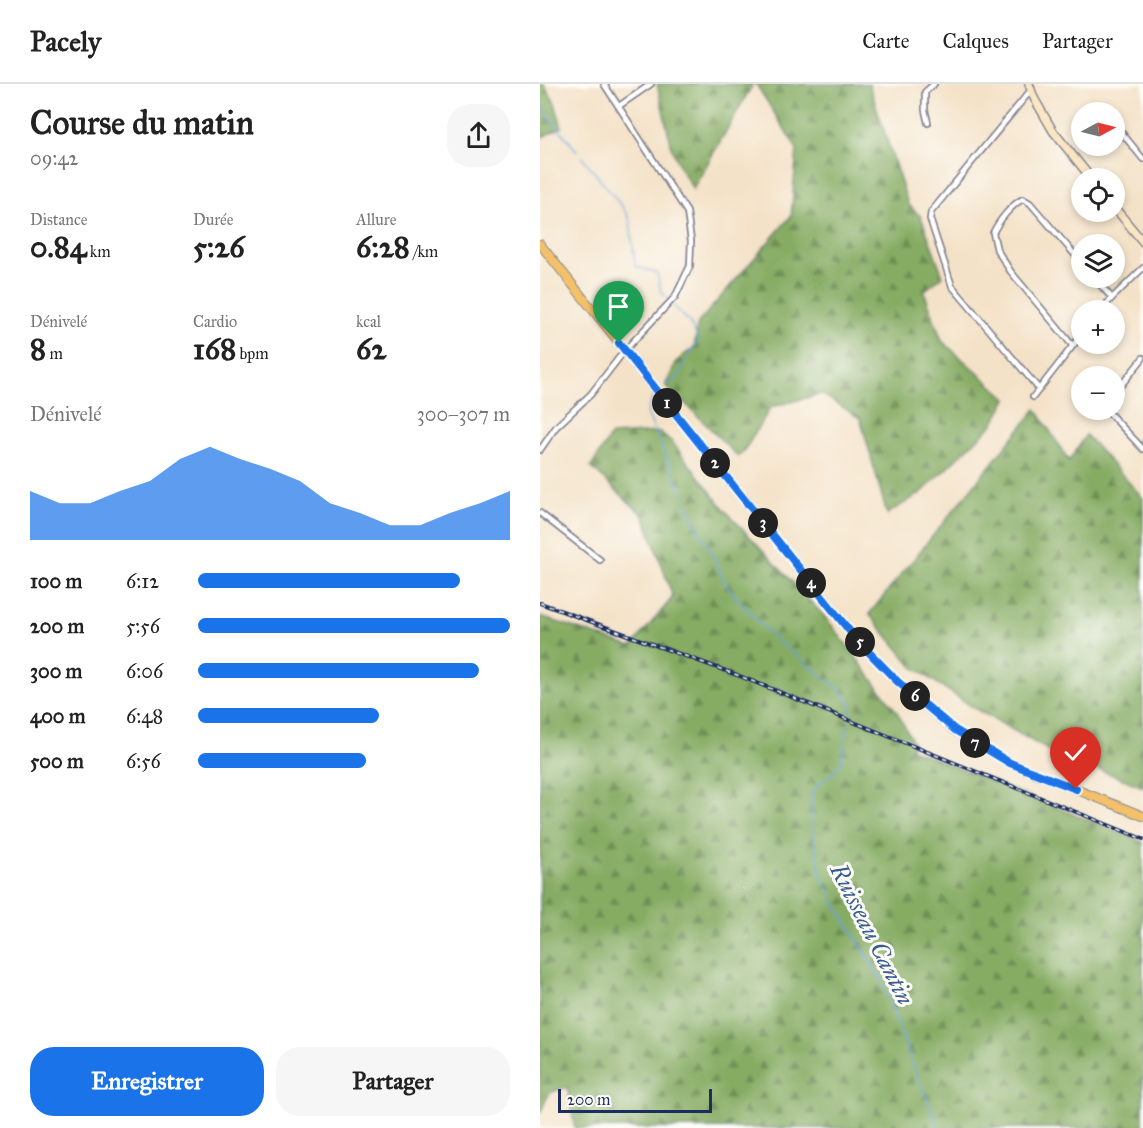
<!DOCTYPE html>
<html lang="fr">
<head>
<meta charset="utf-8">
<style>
	:root { --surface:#fff; --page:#f6f6f6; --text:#222; --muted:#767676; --line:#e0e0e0; --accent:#1a73e8 }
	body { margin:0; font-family:"IM FELL Great Primer",serif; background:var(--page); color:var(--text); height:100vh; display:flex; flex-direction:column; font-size:22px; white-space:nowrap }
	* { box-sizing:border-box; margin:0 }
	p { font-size:20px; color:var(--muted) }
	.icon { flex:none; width:33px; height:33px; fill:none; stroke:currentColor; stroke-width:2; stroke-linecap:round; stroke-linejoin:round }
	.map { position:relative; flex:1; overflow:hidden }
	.panel { display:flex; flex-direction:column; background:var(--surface); width:540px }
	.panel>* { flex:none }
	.needle { width:39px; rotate:83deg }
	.fabs { position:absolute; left:531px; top:18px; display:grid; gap:12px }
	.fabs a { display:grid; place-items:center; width:54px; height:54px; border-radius:50%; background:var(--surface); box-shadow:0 3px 9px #0003; font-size:30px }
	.scale { position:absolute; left:18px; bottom:15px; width:154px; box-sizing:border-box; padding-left:6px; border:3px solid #1b2f5e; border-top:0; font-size:16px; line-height:21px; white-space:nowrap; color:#1b2f5e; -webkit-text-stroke:4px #fdfcf7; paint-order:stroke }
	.pin { position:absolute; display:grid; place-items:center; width:51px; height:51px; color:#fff; margin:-62px -26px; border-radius:50% 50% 50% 0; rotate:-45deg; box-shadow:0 0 6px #0007 }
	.pin .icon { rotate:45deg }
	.km { position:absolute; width:30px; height:30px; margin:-15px; border-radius:50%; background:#222; color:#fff; font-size:16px; line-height:30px; text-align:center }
	.round { display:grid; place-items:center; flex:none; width:63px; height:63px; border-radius:24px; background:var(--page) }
	.head { display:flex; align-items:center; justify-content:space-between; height:102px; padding:0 30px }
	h1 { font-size:33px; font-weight:700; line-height:45px }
	.figures { display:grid; grid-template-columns:repeat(3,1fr); gap:9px; height:102px; padding:6px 30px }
	.figures div { display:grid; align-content:center }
	.figures b { font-size:30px; font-weight:700 }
	.figures small { font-size:16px; font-weight:400 }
	.figures p { font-size:16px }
	.chart { height:168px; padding:12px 30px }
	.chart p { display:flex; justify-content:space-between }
	.chart svg { width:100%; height:108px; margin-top:6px; fill:var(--accent); opacity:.7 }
	.cta { display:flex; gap:12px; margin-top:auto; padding:12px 30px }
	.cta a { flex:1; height:69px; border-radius:24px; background:var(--accent); color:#fff; font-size:24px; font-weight:700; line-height:69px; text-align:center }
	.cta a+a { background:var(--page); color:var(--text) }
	ul { padding:0 30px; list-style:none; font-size:20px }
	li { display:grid; grid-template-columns:96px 72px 1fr; align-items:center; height:45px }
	li i { height:15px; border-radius:8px; background:var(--accent) }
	header { display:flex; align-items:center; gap:36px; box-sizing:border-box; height:84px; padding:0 30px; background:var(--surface); border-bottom:2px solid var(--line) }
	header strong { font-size:28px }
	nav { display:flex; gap:33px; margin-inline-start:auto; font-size:21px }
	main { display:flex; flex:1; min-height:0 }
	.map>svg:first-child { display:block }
	.forest { fill:url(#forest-firs); stroke:#506e60; stroke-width:1.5 }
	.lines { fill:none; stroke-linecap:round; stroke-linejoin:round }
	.stream { stroke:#64a1d5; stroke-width:1.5 }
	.street-casing { stroke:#888893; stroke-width:8 }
	.secondary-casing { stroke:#888893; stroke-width:10 }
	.primary-casing { stroke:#888893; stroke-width:10 }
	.street { stroke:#fff; stroke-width:4.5 }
	.secondary { stroke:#fbe6c3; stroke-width:7 }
	.primary { stroke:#f4c16a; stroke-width:8 }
	.rail-casing { stroke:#1b2f5e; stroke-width:4 }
	.rail { stroke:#fdfcf7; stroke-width:1.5; stroke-dasharray:4.5; stroke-linecap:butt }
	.route-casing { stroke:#fff; stroke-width:12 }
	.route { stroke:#1a73e8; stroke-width:8 }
	.labels { text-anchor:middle; stroke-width:6; stroke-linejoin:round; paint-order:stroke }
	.water-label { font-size:24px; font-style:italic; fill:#385d8e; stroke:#fdfcf7 }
</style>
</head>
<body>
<header>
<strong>Pacely</strong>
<nav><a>Carte</a><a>Calques</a><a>Partager</a></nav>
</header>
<main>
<section class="panel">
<div class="head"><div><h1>Course du matin</h1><p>09:42</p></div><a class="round"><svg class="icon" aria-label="share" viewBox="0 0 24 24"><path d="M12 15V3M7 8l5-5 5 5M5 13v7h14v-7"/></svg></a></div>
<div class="figures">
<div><p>Distance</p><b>0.84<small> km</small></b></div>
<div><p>Durée</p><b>5:26</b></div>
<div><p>Allure</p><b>6:28<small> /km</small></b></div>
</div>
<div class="figures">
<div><p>Dénivelé</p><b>8<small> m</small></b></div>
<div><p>Cardio</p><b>168<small> bpm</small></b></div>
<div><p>kcal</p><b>62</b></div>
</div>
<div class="chart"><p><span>Dénivelé</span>300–307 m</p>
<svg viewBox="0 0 160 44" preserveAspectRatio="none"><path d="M0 44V24L10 29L20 29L30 24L40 20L50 11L60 6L70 11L80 15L90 20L100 29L110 33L120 38L130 38L140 33L150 29L160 24V44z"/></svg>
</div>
<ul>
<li><b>100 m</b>6:12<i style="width:84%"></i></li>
<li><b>200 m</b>5:56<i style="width:100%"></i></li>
<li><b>300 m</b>6:06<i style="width:90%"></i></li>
<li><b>400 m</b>6:48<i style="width:58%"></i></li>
<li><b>500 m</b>6:56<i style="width:54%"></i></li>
</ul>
<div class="cta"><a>Enregistrer</a><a>Partager</a></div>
</section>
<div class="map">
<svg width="603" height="1044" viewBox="0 0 603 1044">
	<defs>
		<pattern id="forest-firs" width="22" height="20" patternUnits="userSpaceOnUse" patternTransform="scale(1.5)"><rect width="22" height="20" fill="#86ac63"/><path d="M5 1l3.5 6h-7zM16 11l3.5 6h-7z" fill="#6d8c55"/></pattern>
	</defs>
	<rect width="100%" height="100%" fill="#fdfcf7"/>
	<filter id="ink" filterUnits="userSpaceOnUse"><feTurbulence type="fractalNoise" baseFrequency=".0167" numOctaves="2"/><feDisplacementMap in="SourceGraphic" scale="12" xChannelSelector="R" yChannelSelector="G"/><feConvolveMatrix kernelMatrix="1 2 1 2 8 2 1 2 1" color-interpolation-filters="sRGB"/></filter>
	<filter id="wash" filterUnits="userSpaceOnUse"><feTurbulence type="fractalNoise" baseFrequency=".008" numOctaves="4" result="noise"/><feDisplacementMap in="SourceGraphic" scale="24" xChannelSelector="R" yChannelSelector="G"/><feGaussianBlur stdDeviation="1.35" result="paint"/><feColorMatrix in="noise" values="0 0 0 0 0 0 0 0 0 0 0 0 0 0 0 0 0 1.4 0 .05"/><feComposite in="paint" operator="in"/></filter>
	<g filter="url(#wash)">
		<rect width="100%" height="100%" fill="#f4e2c8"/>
		<g class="forest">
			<polygon points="0,0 4,0 15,19 22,43 0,54"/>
			<polygon points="117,0 213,0 153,105 141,86 132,65"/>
			<polygon points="216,0 329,0 368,120 381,133 403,192 384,207 402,257 467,315 453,340 381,409 347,430 320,334 282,310 231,323 204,367 198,373 137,311 126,303 126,300 137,277 154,263 158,239 251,132 257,65"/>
			<polygon points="496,325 529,377 546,351 603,414 603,703 506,665 434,624 373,583 329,530"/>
			<polygon points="120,348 132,358 185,426 287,535 357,628 373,658 371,665 603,758 603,1044 35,1044 27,1003 9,1009 0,1030 0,532 91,563 133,513 104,432 51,383 71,351"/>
		</g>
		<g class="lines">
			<g class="stream">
				<polyline points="0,21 37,67"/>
				<polyline points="42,73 84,125 90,136 95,182 117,189 121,207 128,215"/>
				<polyline points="125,300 136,296 158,255 150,239 133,221"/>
				<polyline points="114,310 107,329 157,443 173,471 185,498 200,518 234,554 303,608 311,621 310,633"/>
				<polyline points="308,640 301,679 296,686 279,699 271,711 272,743 280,789 296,821 342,897 372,978 399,1044"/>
			</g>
		</g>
	</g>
	<g filter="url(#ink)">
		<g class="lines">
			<defs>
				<g id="street">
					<polyline points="491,6 391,128 390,135 412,202 499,305"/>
					<polyline points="79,22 111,0"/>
					<polyline points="575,33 578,44 603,75"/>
					<polyline points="388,39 385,26 385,8 394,0"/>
					<polyline points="554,194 572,214"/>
					<polyline points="561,226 572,214 603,184"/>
					<path d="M532,261L471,188L457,166L453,149C458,138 472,120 483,115L490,119L542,179"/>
					<polyline points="574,310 603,274"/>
					<polyline points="493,313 542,250"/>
					<polyline points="569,326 571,331 603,365"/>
					<polyline points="0,366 16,343 51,310 85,266 135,213 150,182 151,157 147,128 64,0"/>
					<polyline points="0,429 60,476"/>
				</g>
				<g id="secondary">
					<polyline points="489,0 494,14 513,47 551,94"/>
					<polyline points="574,123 603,158"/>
				</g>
				<polyline id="primary" points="0,160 316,555 358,598 415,647 470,679 603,732"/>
			</defs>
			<use href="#street" class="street-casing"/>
			<use href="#secondary" class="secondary-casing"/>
			<use href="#primary" class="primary-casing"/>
			<use href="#street" class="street"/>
			<use href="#secondary" class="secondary"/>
			<use href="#primary" class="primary"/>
			<defs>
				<polyline id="rail" points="0,519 197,591 603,755"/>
			</defs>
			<use href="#rail" class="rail-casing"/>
			<use href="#rail" class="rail"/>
		</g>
	</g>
	<g class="lines" filter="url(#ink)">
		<defs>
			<polyline id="route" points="79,259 316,555 358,598 415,646 470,679 536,705"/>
		</defs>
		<use href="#route" class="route-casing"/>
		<use href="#route" class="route"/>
	</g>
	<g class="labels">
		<g class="water-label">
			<text transform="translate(332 850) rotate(63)" y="8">Ruisseau Cantin</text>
		</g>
	</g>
</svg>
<div class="fabs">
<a><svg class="needle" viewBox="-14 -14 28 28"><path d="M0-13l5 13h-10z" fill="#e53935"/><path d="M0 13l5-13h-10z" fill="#767676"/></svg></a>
<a><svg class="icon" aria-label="locate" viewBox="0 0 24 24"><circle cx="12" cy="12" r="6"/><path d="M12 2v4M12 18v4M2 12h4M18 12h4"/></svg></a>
<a><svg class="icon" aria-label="layers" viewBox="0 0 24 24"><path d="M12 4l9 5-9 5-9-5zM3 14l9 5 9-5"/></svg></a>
<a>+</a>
<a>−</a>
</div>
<div class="scale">200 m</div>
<div class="pin" style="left:79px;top:259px;background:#1e9e55"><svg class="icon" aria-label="arrive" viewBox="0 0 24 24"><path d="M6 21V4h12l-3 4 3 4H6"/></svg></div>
<div class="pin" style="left:536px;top:705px;background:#d93025"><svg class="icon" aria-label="check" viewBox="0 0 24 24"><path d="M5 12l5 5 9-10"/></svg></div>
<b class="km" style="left:127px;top:319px">1</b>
<b class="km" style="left:175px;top:379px">2</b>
<b class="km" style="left:223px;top:439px">3</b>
<b class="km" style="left:271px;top:499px">4</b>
<b class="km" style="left:320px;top:558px">5</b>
<b class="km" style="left:375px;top:612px">6</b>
<b class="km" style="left:435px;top:659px">7</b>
</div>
</main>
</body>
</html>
